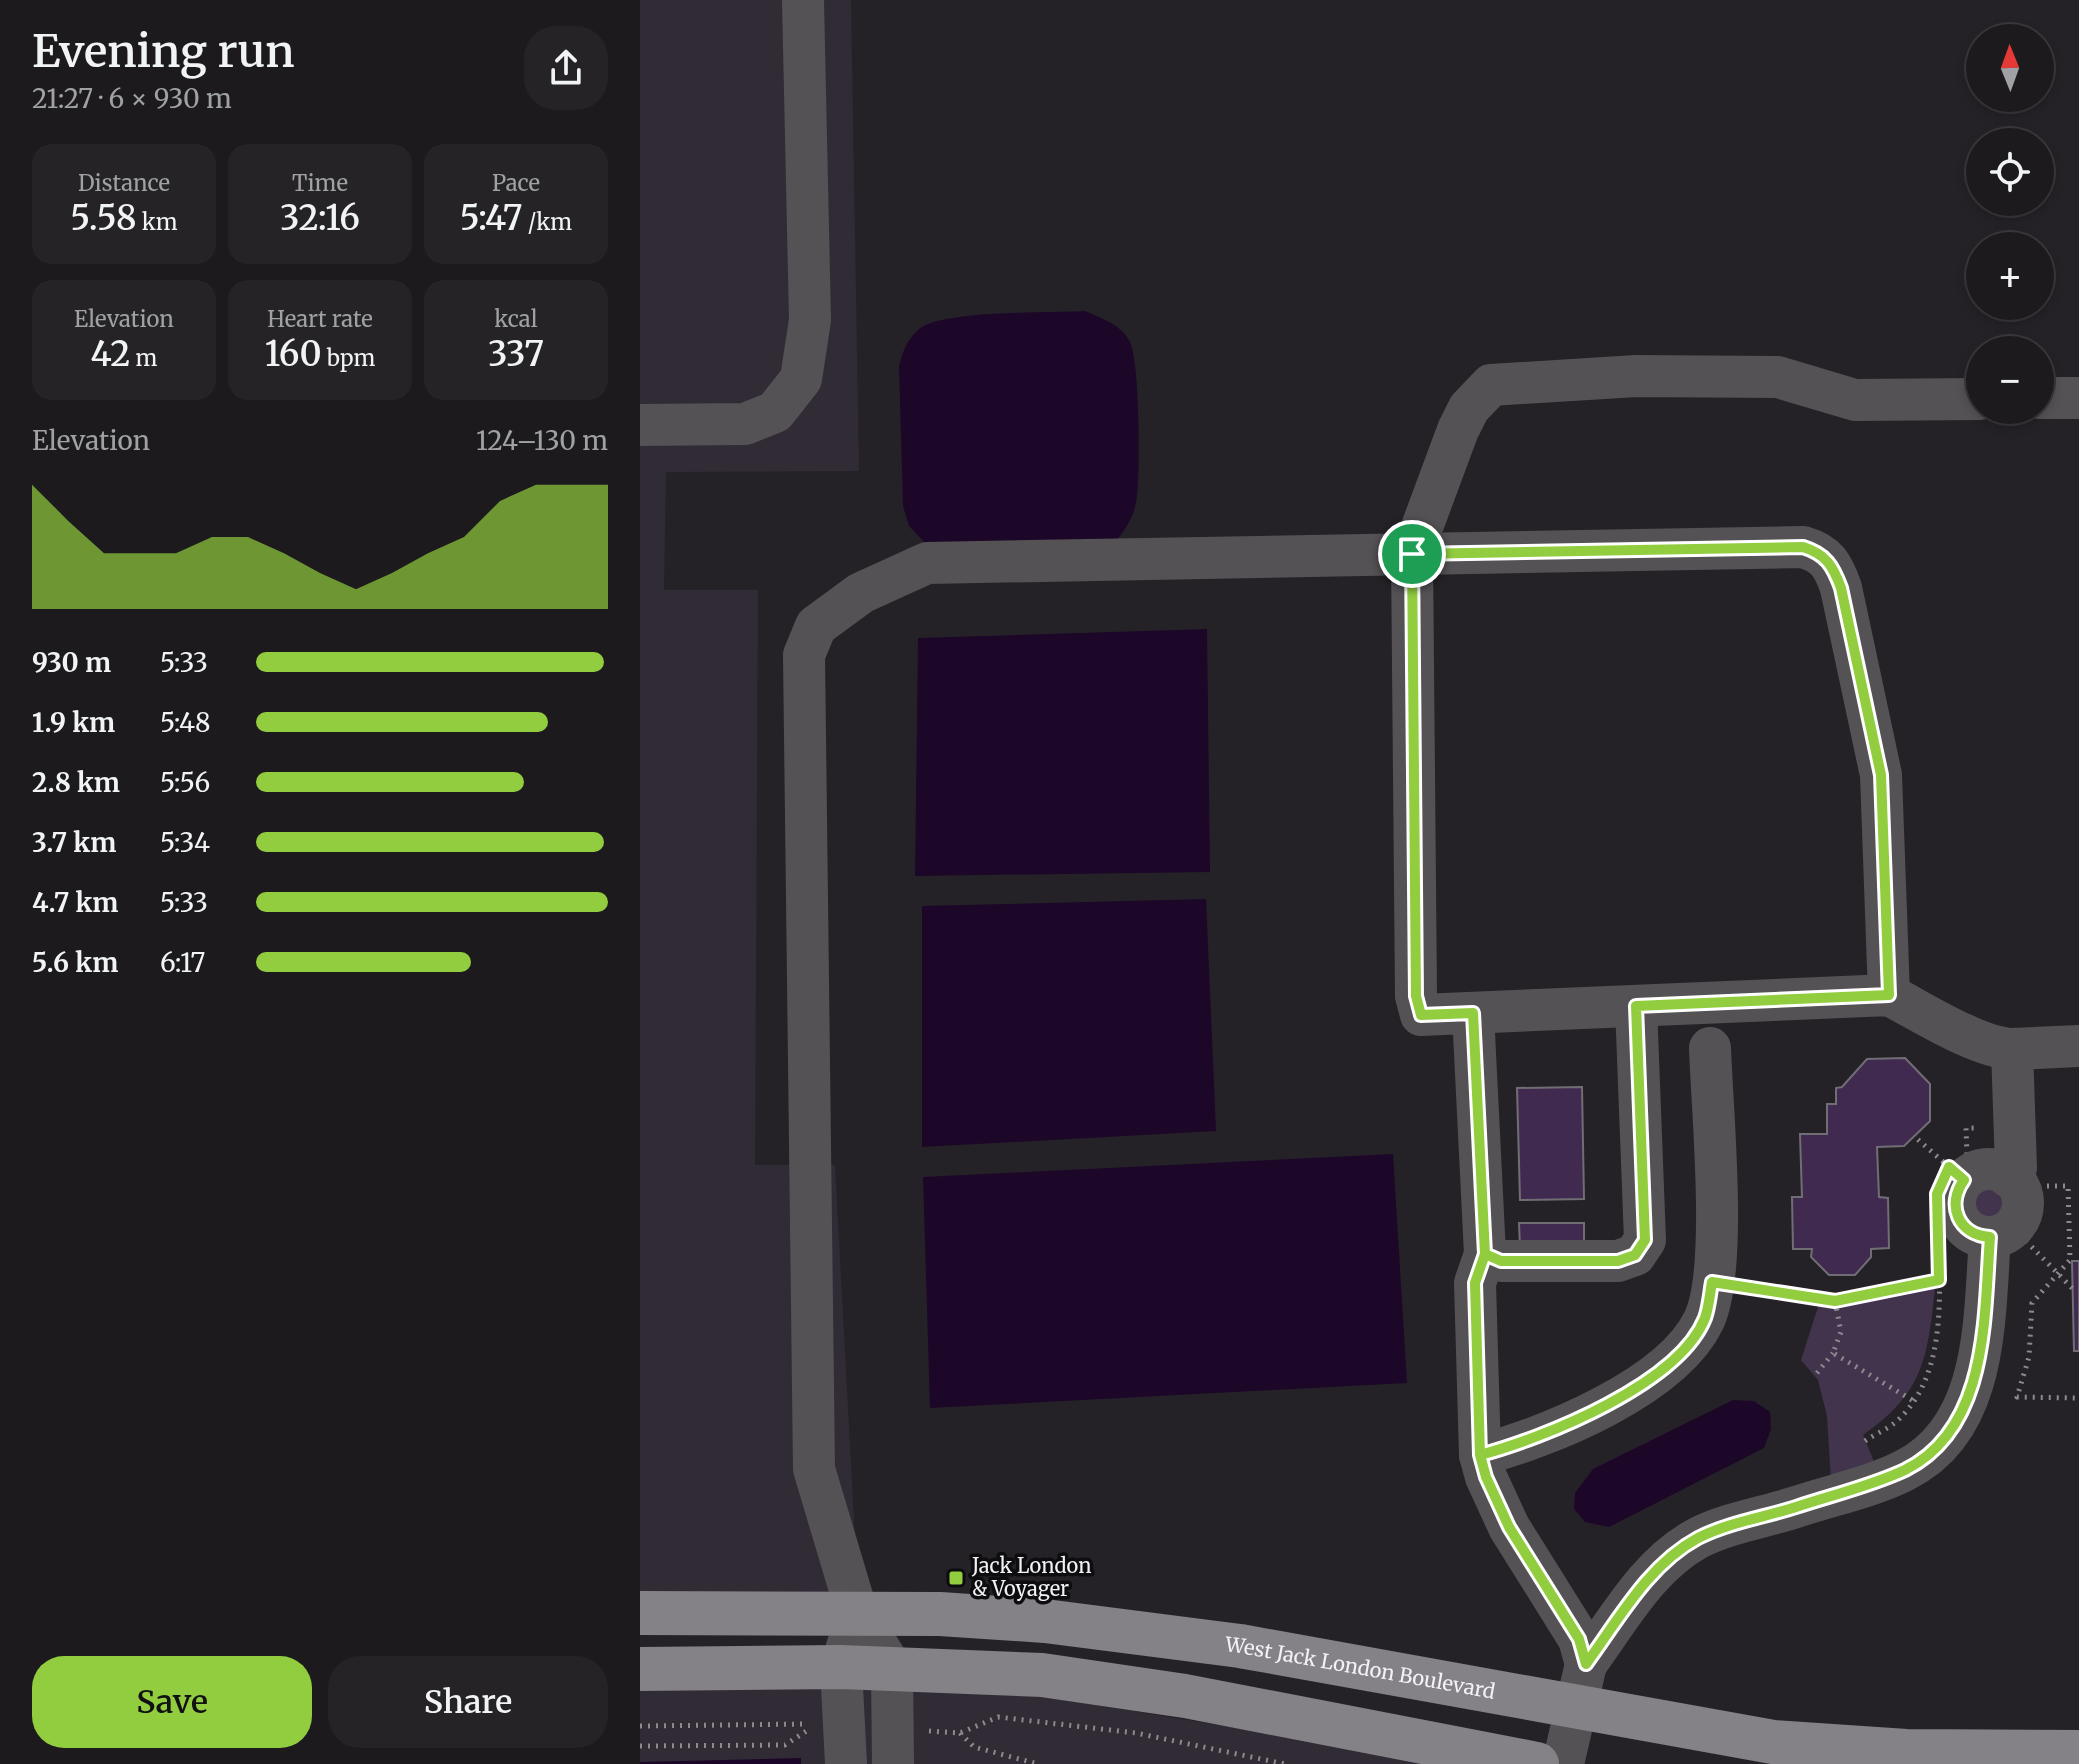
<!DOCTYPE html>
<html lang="en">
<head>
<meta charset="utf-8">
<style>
	:root { --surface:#1c1a1d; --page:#252326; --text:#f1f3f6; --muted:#a0a1a4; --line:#3a383b; --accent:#91cd3f }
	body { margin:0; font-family:Merriweather,serif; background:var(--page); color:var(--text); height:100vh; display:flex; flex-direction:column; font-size:30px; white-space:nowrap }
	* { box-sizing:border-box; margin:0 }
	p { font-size:26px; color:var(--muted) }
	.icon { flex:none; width:44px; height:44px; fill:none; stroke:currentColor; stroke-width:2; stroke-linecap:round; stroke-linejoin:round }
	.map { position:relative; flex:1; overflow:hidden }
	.sheet { display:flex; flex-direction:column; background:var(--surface); width:640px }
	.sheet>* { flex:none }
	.needle { width:52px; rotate:359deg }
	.buttons { position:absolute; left:1326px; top:24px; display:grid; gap:16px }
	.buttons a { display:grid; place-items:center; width:88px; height:88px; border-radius:50%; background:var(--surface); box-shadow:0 4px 12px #0003,0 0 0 2px var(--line); font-size:40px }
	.pin { position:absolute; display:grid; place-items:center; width:68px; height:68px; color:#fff; margin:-34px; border:4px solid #fff; border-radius:50%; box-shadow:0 2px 8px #0007 }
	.round { display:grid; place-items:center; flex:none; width:84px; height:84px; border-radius:32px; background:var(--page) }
	.head { display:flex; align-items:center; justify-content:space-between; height:136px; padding:0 32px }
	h1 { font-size:44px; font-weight:600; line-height:60px }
	.figures { display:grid; grid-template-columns:repeat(3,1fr); gap:12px; height:136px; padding:8px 32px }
	.figures div { display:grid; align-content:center; border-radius:20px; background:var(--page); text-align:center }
	.figures b { font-size:34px; font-weight:600 }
	.figures small { font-size:22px; font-weight:400 }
	.figures p { font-size:22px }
	.chart { height:224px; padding:16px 32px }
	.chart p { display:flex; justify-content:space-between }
	.chart svg { width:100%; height:144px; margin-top:8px; fill:var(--accent); opacity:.7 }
	.cta { display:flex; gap:16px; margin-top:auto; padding:16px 32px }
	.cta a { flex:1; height:92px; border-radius:32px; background:var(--accent); color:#111; font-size:32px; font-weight:600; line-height:92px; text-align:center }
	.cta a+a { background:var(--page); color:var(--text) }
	ul { padding:0 32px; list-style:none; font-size:26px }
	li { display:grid; grid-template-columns:128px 96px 1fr; align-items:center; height:60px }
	li i { height:20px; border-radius:10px; background:var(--accent) }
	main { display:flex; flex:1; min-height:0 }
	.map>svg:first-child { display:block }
	.built { fill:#312b35 }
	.green { fill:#42344d }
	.water { fill:#1c0729 }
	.building { fill:#402a50; stroke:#716d74; stroke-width:2 }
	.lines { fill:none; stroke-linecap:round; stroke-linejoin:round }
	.path { stroke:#8c8a8e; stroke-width:5; stroke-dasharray:2 6; stroke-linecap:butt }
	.minor { stroke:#545255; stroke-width:42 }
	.major { stroke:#848187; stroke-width:44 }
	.route-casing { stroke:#fff; stroke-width:16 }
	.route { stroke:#91cd3f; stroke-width:10 }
	.poi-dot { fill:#91cd3f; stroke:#0d0c0e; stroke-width:3 }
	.labels { text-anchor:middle; stroke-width:7; stroke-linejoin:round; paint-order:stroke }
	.poi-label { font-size:20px; fill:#f3f1f5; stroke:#0d0c0e; text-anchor:start }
	.street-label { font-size:20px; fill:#f3f1f5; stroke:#0d0c0e }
</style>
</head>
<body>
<main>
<section class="sheet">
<div class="head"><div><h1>Evening run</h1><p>21:27 · 6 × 930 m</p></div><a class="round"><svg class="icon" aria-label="share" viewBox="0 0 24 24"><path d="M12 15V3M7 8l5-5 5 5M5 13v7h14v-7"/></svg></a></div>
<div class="figures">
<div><p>Distance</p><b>5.58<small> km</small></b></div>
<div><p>Time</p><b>32:16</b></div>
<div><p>Pace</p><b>5:47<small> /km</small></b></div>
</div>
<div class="figures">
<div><p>Elevation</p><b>42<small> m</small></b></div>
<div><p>Heart rate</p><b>160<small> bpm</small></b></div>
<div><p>kcal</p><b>337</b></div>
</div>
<div class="chart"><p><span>Elevation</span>124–130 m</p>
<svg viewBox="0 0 160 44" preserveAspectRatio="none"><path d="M0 44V6L10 17L20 27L30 27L40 27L50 22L60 22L70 27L80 33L90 38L100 33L110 27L120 22L130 11L140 6L150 6L160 6V44z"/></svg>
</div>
<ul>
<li><b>930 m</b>5:33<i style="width:99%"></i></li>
<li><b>1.9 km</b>5:48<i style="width:83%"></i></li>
<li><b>2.8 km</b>5:56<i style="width:76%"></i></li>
<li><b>3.7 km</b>5:34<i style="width:99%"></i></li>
<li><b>4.7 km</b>5:33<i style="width:100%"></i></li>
<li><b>5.6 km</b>6:17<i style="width:61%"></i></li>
</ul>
<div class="cta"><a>Save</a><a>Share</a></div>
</section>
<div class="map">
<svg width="1439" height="1764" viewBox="0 0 1439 1764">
	<rect width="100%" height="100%" fill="#252227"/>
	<g class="built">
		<polygon points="0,0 211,0 219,471 26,472 24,590 118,590 115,1165 195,1165 218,1595 0,1595"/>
		<polygon points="278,1676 817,1764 0,1764 0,1679"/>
	</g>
	<g class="green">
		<circle cx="1347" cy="1203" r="20"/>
		<path d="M1295,1287C1288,1356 1284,1393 1223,1435L1235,1464L1191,1481L1187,1416L1178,1380L1161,1360L1179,1304L1189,1307Z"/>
	</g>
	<g class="water">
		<path d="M445,311C461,318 482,325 490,342C500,365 500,469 497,496C495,514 488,526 477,540L289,547L269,526L263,506L259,366C263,350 267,340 279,329C301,310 412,313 445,311Z"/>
		<polygon points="567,629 570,872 275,876 278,638"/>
		<polygon points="566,899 576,1131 282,1147 282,906"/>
		<polygon points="753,1154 767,1383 290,1408 283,1177"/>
		<polygon points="1093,1400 1114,1401 1130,1412 1131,1429 1124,1448 969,1527 945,1522 934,1509 935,1493 953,1469"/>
		<polygon points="161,1758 161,1764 0,1764 0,1762"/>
	</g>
	<g class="building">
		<polygon points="1265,1058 1290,1084 1290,1121 1264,1146 1237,1147 1239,1197 1248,1198 1249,1248 1231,1249 1231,1257 1215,1275 1189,1275 1171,1257 1172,1249 1153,1249 1152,1197 1162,1197 1160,1134 1187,1134 1187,1104 1196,1104 1196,1088 1202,1087 1227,1059"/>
		<polygon points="942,1087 944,1199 880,1200 877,1088"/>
		<polygon points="879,1223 944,1223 944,1245 880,1247"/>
		<polygon points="1432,1261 1439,1261 1439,1351 1434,1351"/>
	</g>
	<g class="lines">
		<g class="path">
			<polyline points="1407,1186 1428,1186 1430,1260 1392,1303 1389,1357 1377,1397 1439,1398"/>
			<polyline points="1334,1189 1309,1167 1327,1156 1326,1128 1338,1128"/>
			<polyline points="1386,1241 1433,1289"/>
			<polyline points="1105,1287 1195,1301"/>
			<polyline points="1177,1373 1193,1353"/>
			<polyline points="1272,1400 1193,1353 1201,1332 1195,1301 1299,1280"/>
			<path d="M1225,1441C1235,1434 1248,1429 1257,1421C1308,1374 1299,1295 1299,1232C1299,1206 1295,1191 1309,1167L1274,1136"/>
			<polyline points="0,1726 167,1724"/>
			<polyline points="289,1731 320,1733 358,1717 496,1733 645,1764"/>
			<polyline points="320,1733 334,1747 398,1764"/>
			<polyline points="0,1746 145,1745 168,1730"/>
		</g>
		<g class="minor">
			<polyline points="1400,398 1439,398"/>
			<path d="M1340,399L1215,400L1138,377L996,376L851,385L829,408L818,430L772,554L776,996L781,1015L1249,995C1282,1012 1336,1047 1372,1049"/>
			<polyline points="0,425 105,424 135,412 161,379 170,320 163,0"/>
			<polyline points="833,1013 845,1254 861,1261 978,1261 995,1255 1005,1240 996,1006"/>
			<circle cx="1349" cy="1203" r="34"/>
			<polyline points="1369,1177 1376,1168 1372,1049 1439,1046"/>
			<polyline points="840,1455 835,1283 845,1254"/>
			<path d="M946,1664C979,1619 1008,1565 1058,1538C1087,1523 1125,1517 1156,1507C1192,1495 1232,1487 1265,1470C1349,1428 1344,1317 1350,1237"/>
			<polyline points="206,1764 201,1667 211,1634"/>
			<path d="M253,1764L252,1669L217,1613L174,1469L164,655L176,626L221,593L287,563L1163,547C1187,554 1193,565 1201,588L1241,775L1249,995"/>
			<path d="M923,1764L946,1664L939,1639L869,1527L846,1477L840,1455C908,1437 1032,1387 1064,1320C1088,1269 1072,1110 1070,1048"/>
		</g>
		<g class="major">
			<path id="s1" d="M0,1613L300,1614L405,1621L600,1646L1133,1742L1266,1751L1439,1752"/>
			<polyline points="0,1669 201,1667 402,1675 545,1696 897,1764"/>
		</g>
	</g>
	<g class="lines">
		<defs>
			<path id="route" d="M772,554L776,996L781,1015L833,1013L845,1254L835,1283L840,1455C904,1438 1039,1384 1065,1318C1069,1307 1070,1293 1072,1282L1195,1301L1299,1280L1297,1194L1309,1167L1324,1180C1306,1205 1318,1235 1350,1237C1344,1317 1349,1428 1265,1470C1231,1486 1192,1495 1156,1507C1125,1517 1087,1523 1058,1538C1008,1565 979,1619 946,1664L939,1639L869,1527L846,1477L840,1455L835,1283L845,1254L861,1261H978L995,1255L1005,1240L996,1006L1249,995L1241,775L1201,588C1193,566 1186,554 1163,547L772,554"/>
		</defs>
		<use href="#route" class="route-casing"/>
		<use href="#route" class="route"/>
	</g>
	<rect class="poi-dot" x="308" y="1570" width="16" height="16" rx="4"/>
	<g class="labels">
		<g class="poi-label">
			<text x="332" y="1573">Jack London<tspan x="332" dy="23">&amp; Voyager</tspan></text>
		</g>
		<g class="street-label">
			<text dy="7" stroke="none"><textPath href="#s1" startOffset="724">West Jack London Boulevard</textPath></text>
		</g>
	</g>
</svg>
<div class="buttons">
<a><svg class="needle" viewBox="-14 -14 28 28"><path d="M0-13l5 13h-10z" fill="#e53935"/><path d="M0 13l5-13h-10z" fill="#a0a1a4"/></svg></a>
<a><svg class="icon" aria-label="locate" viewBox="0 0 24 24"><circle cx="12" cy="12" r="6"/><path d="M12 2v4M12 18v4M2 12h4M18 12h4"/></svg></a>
<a>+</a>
<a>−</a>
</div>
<div class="pin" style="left:772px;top:554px;background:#1e9e55"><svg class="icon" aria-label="arrive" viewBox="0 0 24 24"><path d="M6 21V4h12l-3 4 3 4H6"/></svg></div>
</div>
</main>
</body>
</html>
